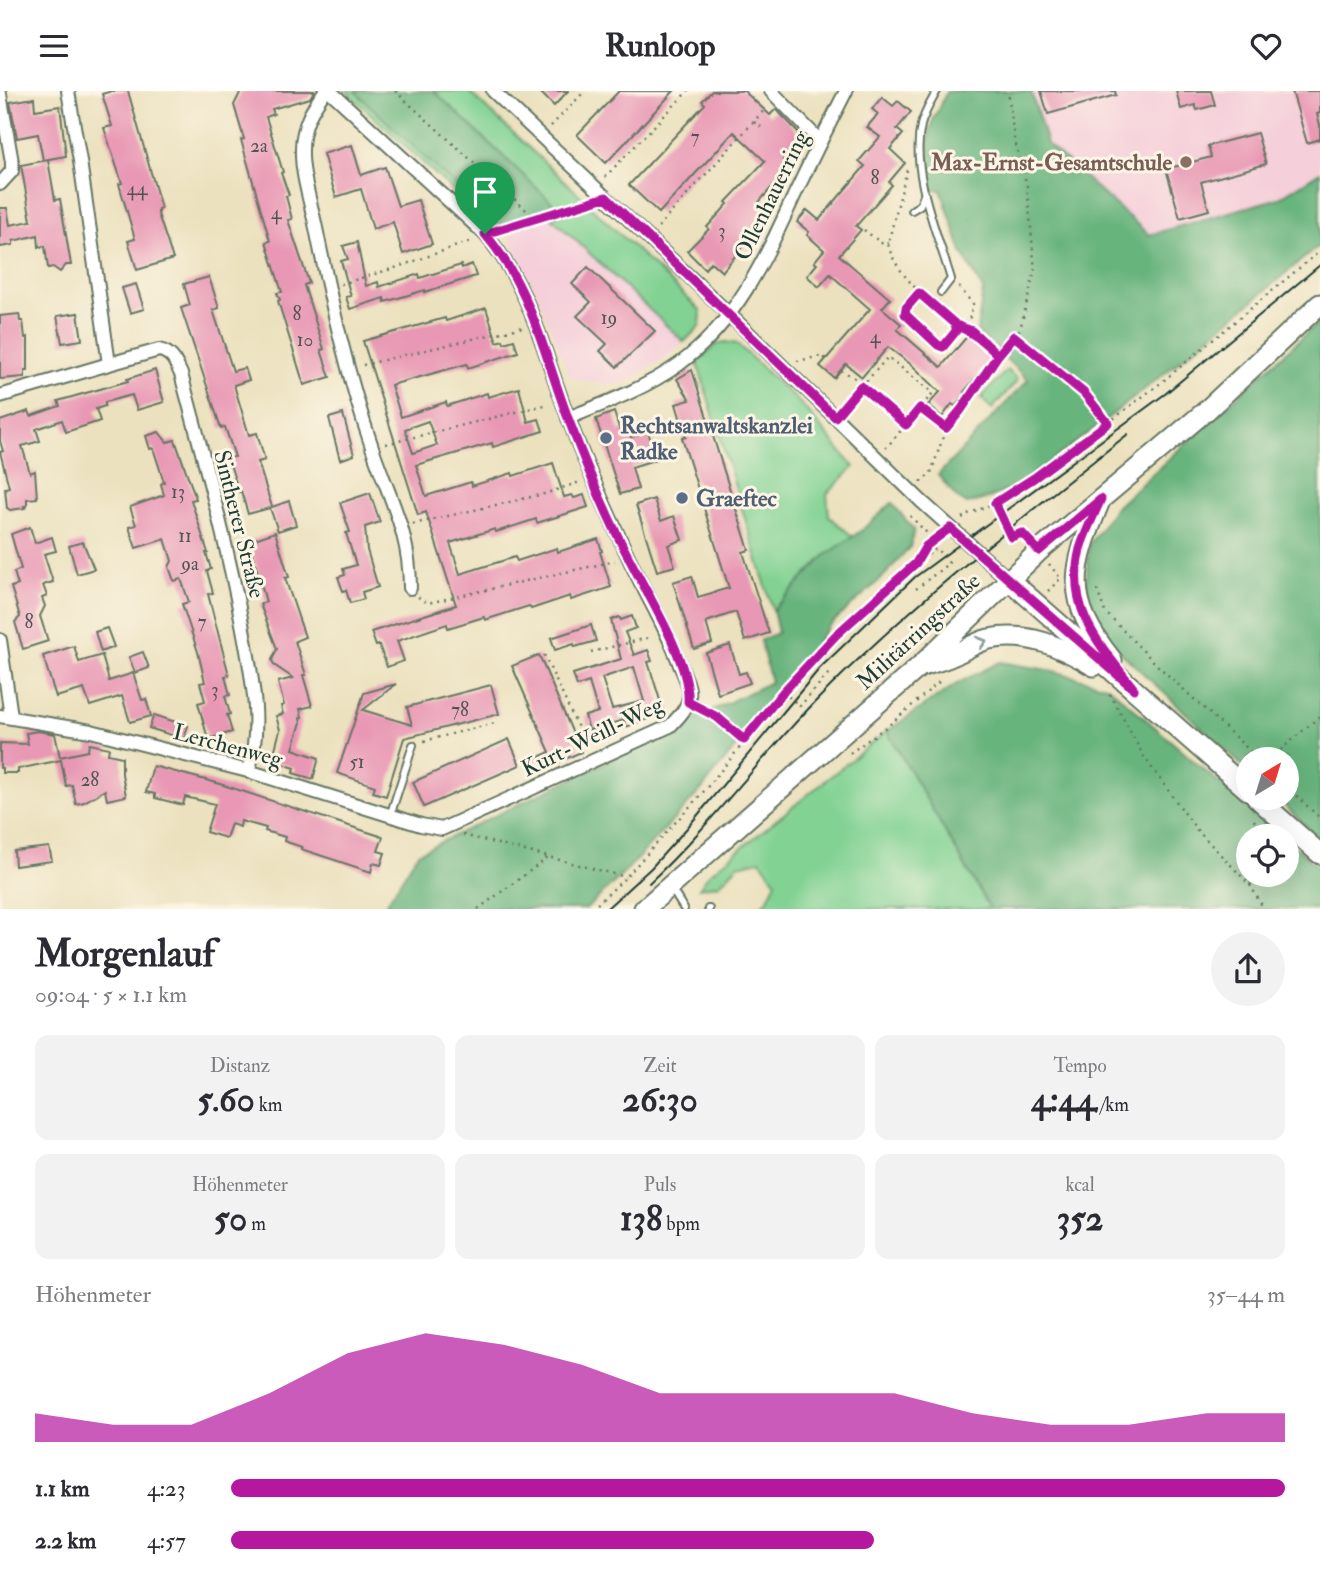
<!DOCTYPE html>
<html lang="de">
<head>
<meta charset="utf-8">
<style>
	:root { --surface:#fff; --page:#f2f2f3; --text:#2b2b33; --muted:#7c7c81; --accent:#b5179e }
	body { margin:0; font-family:"IM FELL Double Pica",serif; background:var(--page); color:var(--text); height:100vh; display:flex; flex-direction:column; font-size:26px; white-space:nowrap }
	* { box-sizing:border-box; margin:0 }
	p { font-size:23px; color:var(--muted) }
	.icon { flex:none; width:38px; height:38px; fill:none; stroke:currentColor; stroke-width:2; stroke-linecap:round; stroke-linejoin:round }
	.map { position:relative; height:818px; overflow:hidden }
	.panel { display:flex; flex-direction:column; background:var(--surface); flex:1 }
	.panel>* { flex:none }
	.needle { width:46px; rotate:38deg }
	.buttons { position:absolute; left:1236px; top:656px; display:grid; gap:14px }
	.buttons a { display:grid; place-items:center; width:63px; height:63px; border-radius:50%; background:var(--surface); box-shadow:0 7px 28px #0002; font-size:35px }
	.pin { position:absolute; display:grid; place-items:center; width:60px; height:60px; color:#fff; margin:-72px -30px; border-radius:50% 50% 50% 0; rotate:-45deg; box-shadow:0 0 7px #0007 }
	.pin .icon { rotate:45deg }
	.round { display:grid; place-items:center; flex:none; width:74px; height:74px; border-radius:37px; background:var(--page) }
	.headline { display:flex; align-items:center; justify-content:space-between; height:119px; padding:0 35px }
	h1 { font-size:38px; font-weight:800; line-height:52px }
	.stats { display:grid; grid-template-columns:repeat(3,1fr); gap:10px; height:119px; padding:7px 35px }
	.stats div { display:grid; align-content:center; border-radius:14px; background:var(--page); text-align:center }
	.stats b { font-size:35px; font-weight:800 }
	.stats small { font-size:19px; font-weight:400 }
	.stats p { font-size:19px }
	.chart { height:196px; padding:14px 35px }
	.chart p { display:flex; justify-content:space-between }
	.chart svg { width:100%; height:126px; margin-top:7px; fill:var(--accent); opacity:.7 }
	ul { padding:0 35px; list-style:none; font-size:23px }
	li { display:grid; grid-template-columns:112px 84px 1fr; align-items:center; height:52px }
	li i { height:18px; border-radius:9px; background:var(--accent) }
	header { display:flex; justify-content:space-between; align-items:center; height:91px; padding:0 35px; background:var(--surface); font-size:32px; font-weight:800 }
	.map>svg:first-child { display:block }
	.built { fill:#f5cfda }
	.green { fill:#81d293; stroke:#508864; stroke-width:2 }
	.forest { fill:#68b47d; stroke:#447858; stroke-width:2 }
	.building { fill:#e897b4; fill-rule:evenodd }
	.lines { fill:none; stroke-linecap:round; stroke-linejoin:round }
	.service-casing { stroke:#667664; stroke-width:10 }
	.minor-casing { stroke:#667664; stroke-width:16 }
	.secondary-casing { stroke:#667664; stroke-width:23 }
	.path { stroke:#667664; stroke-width:2.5; stroke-dasharray:2 5; stroke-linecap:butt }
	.service { stroke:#fff; stroke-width:6 }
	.minor { stroke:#fff; stroke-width:12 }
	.secondary { stroke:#fff; stroke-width:19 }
	.tram { stroke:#1f3d34; stroke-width:2 }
	.oneway { stroke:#8f9e9a }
	.route-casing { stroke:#fff; stroke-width:14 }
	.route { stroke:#b5179e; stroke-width:9 }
	.education-dot { fill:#8d6e63; stroke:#fcf5e5; stroke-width:2.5 }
	.service-dot { fill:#5c6f8a; stroke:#fcf5e5; stroke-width:2.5 }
	.labels { text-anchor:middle; stroke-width:6; stroke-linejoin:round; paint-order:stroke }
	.number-label { font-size:19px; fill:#515454 }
	.education-label { font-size:23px; font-weight:bold; fill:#785e54; stroke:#fcf5e5; text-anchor:end }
	.street-label { font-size:23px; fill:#1f3d34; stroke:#fcf5e5 }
	.service-label { font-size:23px; font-weight:bold; fill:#4e5e75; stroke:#fcf5e5; text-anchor:start }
</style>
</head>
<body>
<header><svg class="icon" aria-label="menu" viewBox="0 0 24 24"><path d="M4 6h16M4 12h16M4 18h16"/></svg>Runloop<svg class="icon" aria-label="heart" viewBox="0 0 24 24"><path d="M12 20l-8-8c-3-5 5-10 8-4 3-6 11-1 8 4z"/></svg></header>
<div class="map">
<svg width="1320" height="818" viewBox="0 0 1320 818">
	<rect width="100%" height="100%" fill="#fcf5e5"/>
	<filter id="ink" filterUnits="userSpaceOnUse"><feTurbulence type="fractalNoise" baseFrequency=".0143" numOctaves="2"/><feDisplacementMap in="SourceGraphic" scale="14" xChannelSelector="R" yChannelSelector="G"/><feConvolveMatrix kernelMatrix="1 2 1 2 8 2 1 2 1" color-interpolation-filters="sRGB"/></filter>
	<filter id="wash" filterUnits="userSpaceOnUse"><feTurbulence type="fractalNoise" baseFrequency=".00686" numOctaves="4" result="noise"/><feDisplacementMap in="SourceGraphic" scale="28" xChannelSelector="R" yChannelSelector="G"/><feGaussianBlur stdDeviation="1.57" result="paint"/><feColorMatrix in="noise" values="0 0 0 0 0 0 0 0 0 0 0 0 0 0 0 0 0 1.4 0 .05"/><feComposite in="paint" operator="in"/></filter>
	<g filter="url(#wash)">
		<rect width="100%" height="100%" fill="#ebe1be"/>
		<g class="built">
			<polygon points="1031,0 1320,0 1320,108 1166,161 1058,88"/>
			<polygon points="551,126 684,251 659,271 624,292 609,294 570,286 542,215 506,139"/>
		</g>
		<g class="green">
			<polygon points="346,0 468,0 586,110 493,137"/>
			<polygon points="590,115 701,220 700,235 684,251 551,126"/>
			<polygon points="725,251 737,253 803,315 854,376 827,403 829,425 853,446 825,465 773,519 697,271 718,253"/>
			<polygon points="1007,279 1018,289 992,318 981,307"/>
			<polygon points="887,640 990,818 756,818 767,810 776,791 760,769 738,774 720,793 699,797 709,783"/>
		</g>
		<g class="forest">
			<polygon points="354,0 434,0 559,118 498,135"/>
			<path d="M947,0H1031L1047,53L1149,144L1279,107L1320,81V154C1244,216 1169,281 1091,340C1053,368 1015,404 967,413L956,406L938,384L1028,289L977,240L983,199L962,161L941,99H931L927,55L933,29Z"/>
			<polygon points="1320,230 1320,749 1277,707 1286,707 1286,668 1248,668 1248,680 1116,557 1095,527 1086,502 1089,454 1114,418"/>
			<polygon points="892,412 914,439 911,455 885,484 829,535 796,581 702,698 624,782 586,818 383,818 418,762 771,591 760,549 778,542 773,519 825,465 862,439"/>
			<polygon points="1000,571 1054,580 1109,596 1204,679 1284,745 1248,746 1248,784 1286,784 1286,747 1320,778 1320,818 990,818 887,640 958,592"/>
		</g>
		<g id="blocks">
			<g class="building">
				<polygon points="112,0 128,0 161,117 158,118 158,123 173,168 137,179 128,150 135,148 119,93 122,92 104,37 112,35 102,3"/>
				<polygon points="241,0 314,0 310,7 272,18 274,23 266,26 283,81 281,82 289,104 286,105 292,128 288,129 309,192 304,194 324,258 321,259 330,286 304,294 278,210 280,209 277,202 282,201 266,151 270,150 241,49 244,48 234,14"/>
				<polygon points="539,0 568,0 554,15"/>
				<polygon points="619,0 674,0 606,72 577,44"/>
				<polygon points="712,0 744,0 770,24 776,18 800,43 798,44 803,49 783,69 790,76 759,111 770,121 749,144 751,146 722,181 711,171 705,178 687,160 709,138 707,136 728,113 726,111 765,70 734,41 659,122 629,94 705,13 702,10"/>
				<polygon points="1041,0 1115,0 1116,4 1048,23"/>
				<polygon points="1176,0 1211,0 1215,14 1197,19 1195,14 1181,18"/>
				<polygon points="1292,0 1320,0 1320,22 1317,23 1320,34 1320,48 1307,52"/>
				<polygon points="882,6 893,15 898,10 911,21 897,38 903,43 890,58 905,72 889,91 892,94 856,135 861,139 839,164 890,208 882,217 901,233 897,238 941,276 970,242 994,265 964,301 966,303 955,315 952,313 942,326 928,314 940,301 913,275 888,256 862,286 846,273 834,287 820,275 870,218 830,183 819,196 807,185 817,173 814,171 824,159 807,144 809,141 797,131 807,119 819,129 865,75 859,70 880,46 867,36 878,23 872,18"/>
				<polygon points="34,7 35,19 60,15 66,65 43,69 38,43 17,47 10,11"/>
				<polygon points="1257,42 1266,73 1201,91 1209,119 1180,127 1166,78 1211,66 1208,55"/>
				<polygon points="352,54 361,84 385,76 398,115 418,109 432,153 403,163 393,131 373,138 361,98 336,106 323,63"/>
				<polygon points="48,69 55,109 60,108 71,174 66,174 60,181 53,176 48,177 45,155 39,156 38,144 13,150 13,154 0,156 0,117 7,117 10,134 31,130 21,74"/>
				<polygon points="357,151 366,195 378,191 379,196 419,183 420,187 461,174 462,177 472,173 476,185 425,201 425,199 385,211 384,207 350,218 346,206 351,205 341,170 348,168 343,155"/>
				<polygon points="588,176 655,240 617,276 600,260 607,253 577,225 591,211 572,193"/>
				<polygon points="209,186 219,217 213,219 233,280 245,277 249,289 234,294 249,344 257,342 265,369 258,371 272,416 289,410 296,434 278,440 270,417 248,423 241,400 239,401 228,367 235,366 225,336 221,337 181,217 190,214 184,193"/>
				<polygon points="136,193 144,218 130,222 122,197"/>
				<path d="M486,217L497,251L503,249L504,252L514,249L518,261L468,277L467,273L391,294L401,326L446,311L447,315L487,302L488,306L519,297L528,331L539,328L543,340L493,356L492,352L416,374L426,405L471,391L472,395L512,382L513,385L553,372L564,406L572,404L574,407L584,404L588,416L537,432L536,428L496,441L495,438L450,452L460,483L515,466L517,470L557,457L558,461L598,448L602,460L600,461L611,496L571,509L570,505L531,518L529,515L485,529L484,526L448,537L447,533L397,550L404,570L387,576L379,554L376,555L371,541L456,514L426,421L418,424L363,250L445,227L446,230ZM428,330L437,354L413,362L405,338Z"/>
				<polygon points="78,222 82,249 62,252 57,225"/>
				<polygon points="19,223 20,230 23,230 25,247 28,246 28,279 25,279 25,286 0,288 0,225"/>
				<polygon points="155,279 164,311 137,319 132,304 105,311 105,315 96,318 100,330 66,341 62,329 36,338 40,350 22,355 30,382 35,380 37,407 27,408 27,415 24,415 25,417 10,419 7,417 5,397 9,396 0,361 3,360 0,350 0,330 29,320 31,325 60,315 58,310 128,290 127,288"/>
				<polygon points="692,279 749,459 743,461 769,542 745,550 736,521 706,531 712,552 694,558 673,491 692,485 698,506 729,497 682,347 686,346 676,313 690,309 677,288"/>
				<polygon points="614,321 620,340 628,337 631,346 648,341 657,368 632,376 638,398 620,403 596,328"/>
				<polygon points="343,323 354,364 340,369 329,327"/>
				<polygon points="159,341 167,351 175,349 196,408 191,409 208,462 206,462 211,478 207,480 213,502 208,503 229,584 225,585 230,604 225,605 230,623 227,624 232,641 208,648 198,612 205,610 200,592 205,591 198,561 182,513 189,511 181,488 174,490 169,476 172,470 165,448 136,457 129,436 136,434 130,416 164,404 161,393 164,391 153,357 150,358 146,345"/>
				<polygon points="370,402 380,431 365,436 367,459 378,496 362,501 364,508 350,512 346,499 343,500 338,486 345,484 343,478 356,474 346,442 350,441 340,412"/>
				<polygon points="654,408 661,430 674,425 682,449 668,454 675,475 657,480 636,414"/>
				<polygon points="30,436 35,452 52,446 56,460 44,463 53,491 43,494 47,505 42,507 45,515 40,525 48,550 23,558 15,531 20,526 11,496 18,494 14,481 21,478 11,443"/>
				<polygon points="275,441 289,486 285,487 305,546 295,550 306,584 303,584 312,615 300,618 302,626 300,627 301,631 293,658 319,667 313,688 293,682 295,677 276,671 273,666 280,639 276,625 283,623 281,615 284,614 278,591 293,587 274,574 272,569 277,558 260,513 266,511 249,450"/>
				<polygon points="83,451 94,478 77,483 69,455"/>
				<path d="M632,525L636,537L625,541L634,564L648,559L652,570L648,571L664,622L626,636L624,629L589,639L585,625L598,621L589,591L577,595L573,583L621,568L611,529L619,526L621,529ZM634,576L644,610L612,618L602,587Z"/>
				<polygon points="591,534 596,550 575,556 574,553 555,559 551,547"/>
				<polygon points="107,537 114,556 101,561 95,541"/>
				<polygon points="730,554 739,583 746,581 750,592 718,603 706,562"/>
				<polygon points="74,555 79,571 102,564 109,590 133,582 142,609 146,608 151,625 130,631 122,605 90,615 84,598 56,606 43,565"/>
				<polygon points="143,561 149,577 135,582 129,566"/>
				<polygon points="539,564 581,661 532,683 527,671 550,661 512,575"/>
				<polygon points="396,593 363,619 412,634 407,616 491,594 499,623 404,647 386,705 373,701 375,695 337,682 364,602"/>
				<polygon points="154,624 188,635 184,648 149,637"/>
				<polygon points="38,640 55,643 60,666 88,660 89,653 109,657 108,663 122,666 122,683 126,705 107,709 105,699 84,711 76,713 72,694 66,695 61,669 18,678 18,682 2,682 2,677 0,677 0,652 28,653 26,642"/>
				<polygon points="509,648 520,674 424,716 413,691"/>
				<polygon points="153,675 217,692 383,746 378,760 385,762 381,774 373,772 371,781 301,758 302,756 284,750 285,746 265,740 266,737 241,730 240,736 231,733 226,747 206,741 215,713 185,706 183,714 155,707 155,703 146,701"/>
				<polygon points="49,756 52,770 15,775 14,760"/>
			</g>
		</g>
	</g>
	<g filter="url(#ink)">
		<use href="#blocks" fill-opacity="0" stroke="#667664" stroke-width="2"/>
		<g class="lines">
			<defs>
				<g id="service">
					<path d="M937,0C931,11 924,22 921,34C910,81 938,144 951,188L941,201"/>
					<polyline points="912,119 920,114 924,104"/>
					<polyline points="390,725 413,654"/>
					<polyline points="671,797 684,818"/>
					<polyline points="708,818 709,818"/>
				</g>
				<g id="minor">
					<path d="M68,0L80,70L109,273L159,259C173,262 175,271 181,283C204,369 228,455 244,543C252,587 263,637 248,680"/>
					<path d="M325,0C312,18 302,35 302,58C301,83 311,112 316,137C331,211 348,287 373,359C390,409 410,442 410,497"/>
					<polyline points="493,0 729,223 921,410 1008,488"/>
					<polyline points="771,0 820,50"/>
					<polyline points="0,3 12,71 12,80 0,93"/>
					<polyline points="0,305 109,273"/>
					<path d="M568,327C606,312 644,298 678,274C736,232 765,168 794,105C811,69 828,35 846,0"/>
					<polyline points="0,549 11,625"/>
					<path d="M0,625L91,640L248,680L421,734L442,738L670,635C680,625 691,614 689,599C688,591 683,581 680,574C666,535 644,501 627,463C606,418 585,373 568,326C543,261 532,198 485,143L330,0"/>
				</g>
				<g id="secondary">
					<path d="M1100,410C1072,479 1063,507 1112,569"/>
					<polyline points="1008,488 1248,699"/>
					<path d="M922,575C932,572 944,569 954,564C965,559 976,551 989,548C1027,540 1062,556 1094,575"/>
					<polyline points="1257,707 1320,763"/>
					<polyline points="644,818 919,576 1039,460 1207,319 1320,213"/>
				</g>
			</defs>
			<use href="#service" class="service-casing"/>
			<use href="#minor" class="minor-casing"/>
			<use href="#secondary" class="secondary-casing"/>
			<g class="path">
				<polyline points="395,0 535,127"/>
				<polyline points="754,31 761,36"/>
				<polyline points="551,35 585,0"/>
				<path d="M907,79L888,152C893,182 934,215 956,234V240L943,256L938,254L905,223L906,217L919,202"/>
				<polyline points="605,86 688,0"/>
				<polyline points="658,136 766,17"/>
				<polyline points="500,139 591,111"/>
				<polyline points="864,139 884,154 888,152"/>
				<polyline points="341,193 395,177 471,150"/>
				<polyline points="959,196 973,213 970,226 961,236"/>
				<polyline points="956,234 972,240 998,264"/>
				<polyline points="1014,245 1085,302 1108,332"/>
				<polyline points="797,270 822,265 826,268"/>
				<polyline points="363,274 523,236"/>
				<polyline points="841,279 860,290 866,289"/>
				<polyline points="861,295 906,333"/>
				<polyline points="843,316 888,266 933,302 886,357"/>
				<polyline points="921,317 946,337"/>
				<polyline points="386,353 549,313"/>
				<polyline points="921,391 931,382 946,337 1020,238 1035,180 1027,95 1014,47 1008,0"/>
				<polyline points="995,412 1011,446 1022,442 1026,447"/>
				<polyline points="910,425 934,449"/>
				<polyline points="962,427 968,423 995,412 1034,388 1162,291 1320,160"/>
				<polyline points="413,433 544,403 580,391"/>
				<polyline points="1049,473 1060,487"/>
				<polyline points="916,498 949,472 936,457 928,464 923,463"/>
				<polyline points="1097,499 1105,521 1157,574 1259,668"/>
				<polyline points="1048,500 1060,488"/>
				<polyline points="418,506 428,512 615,470"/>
				<polyline points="591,561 652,546"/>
				<polyline points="544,564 588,658"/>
				<polyline points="783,601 800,615 829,582"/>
				<polyline points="1110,603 1144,666 1197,739 1250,794 1264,818"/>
				<polyline points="700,618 717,627 743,648"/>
				<polyline points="424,650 495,632"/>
				<polyline points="850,662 893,631 940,590"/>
				<polyline points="1270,668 1320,625"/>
				<polyline points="1286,695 1320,727"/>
				<polyline points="1254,729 1262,746"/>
				<polyline points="463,744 626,786"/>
				<polyline points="1250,794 1256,784"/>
				<polyline points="478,818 549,766"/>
				<polyline points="592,818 626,786 704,700 811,570 860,521 916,472 926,455 941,444"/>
			</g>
			<use href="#service" class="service"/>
			<use href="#minor" class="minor"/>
			<use href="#secondary" class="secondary"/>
			<g class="tram">
				<path d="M649,792C710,735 759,668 817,609C913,511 1021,428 1128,343"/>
				<polyline points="606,818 651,777 687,737 820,577 915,486 1165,303 1320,174"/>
			</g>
		</g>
		<defs><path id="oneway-chevron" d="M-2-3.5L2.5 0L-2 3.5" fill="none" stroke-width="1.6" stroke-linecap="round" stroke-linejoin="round" transform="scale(1.75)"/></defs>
		<use class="oneway" href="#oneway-chevron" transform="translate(982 551) rotate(-17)"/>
	</g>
	<g class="lines" filter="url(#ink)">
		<defs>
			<path id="route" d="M485,143C532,198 543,261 568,327C586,375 606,424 630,469C648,505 691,572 688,611L717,626L744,649L783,601L836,544L916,472L926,455L950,437L1134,598C1100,554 1065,518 1080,458C1085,441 1094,424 1101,408L1039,460L1022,442L1011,446L995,412L1034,387L1108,332L1084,302L1014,245L998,264L972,240L956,234L919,202L906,217L905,223L938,254L943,256L956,240V234C973,241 984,251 998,264L961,319L946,337L920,317L906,334L861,295L835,326L606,106L485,143"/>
		</defs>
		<use href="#route" class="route-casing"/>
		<use href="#route" class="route"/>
	</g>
	<circle class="education-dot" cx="1186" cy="71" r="7"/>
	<g class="service-dot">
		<circle cx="606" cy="347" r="7"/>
		<circle cx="682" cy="407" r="7"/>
	</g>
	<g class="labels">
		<g class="number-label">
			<text x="695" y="52">7</text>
			<text x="259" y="61">2a</text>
			<text x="875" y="93">8</text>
			<text x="137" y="104">44</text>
			<text x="276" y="128">4</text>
			<text x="722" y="146">3</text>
			<text x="297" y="229">8</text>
			<text x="609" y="233">19</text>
			<text x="875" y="252">4</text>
			<text x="305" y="255">10</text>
			<text x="178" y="407">13</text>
			<text x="185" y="451">11</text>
			<text x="190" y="479">9a</text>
			<text x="29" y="537">8</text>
			<text x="202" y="537">7</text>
			<text x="215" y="605">3</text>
			<text x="460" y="625">78</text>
			<text x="357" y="677">51</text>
			<text x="90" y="695">28</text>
		</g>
		<g class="education-label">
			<text x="1172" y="79">Max-Ernst-Gesamtschule</text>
		</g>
		<g class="street-label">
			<text transform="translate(771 104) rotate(-64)" y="8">Ollenhauerring</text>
			<text transform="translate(240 433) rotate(76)" y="8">Sintherer Straße</text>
			<text transform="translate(918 540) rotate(-43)" y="8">Militärringstraße</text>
			<text transform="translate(592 645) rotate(-26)" y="8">Kurt-Weill-Weg</text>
			<text transform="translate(228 654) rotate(15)" y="8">Lerchenweg</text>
		</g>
		<g class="service-label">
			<text x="620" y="342">Rechtsanwaltskanzlei<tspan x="620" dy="26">Radke</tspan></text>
			<text x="696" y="415">Graeftec</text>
		</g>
	</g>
</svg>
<div class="buttons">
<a><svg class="needle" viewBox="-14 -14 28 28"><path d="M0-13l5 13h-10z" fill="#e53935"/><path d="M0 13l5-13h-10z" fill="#7c7c81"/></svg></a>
<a><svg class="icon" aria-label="locate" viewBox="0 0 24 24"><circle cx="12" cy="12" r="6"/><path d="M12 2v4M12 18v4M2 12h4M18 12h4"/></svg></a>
</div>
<div class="pin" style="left:485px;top:143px;background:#1e9e55"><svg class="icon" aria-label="arrive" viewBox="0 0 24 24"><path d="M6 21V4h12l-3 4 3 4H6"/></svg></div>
</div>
<section class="panel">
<div class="headline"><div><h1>Morgenlauf</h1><p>09:04 · 5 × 1.1 km</p></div><a class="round"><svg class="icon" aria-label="share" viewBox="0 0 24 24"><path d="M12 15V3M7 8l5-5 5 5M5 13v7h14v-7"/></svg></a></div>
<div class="stats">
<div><p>Distanz</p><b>5.60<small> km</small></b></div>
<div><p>Zeit</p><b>26:30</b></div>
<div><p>Tempo</p><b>4:44<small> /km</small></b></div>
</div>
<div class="stats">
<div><p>Höhenmeter</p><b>50<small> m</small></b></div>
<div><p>Puls</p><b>138<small> bpm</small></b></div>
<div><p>kcal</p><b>352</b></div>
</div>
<div class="chart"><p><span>Höhenmeter</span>35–44 m</p>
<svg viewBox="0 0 160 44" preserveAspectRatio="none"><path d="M0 44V34L10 38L20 38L30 27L40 13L50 6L60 10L70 17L80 27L90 27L100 27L110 27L120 34L130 38L140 38L150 34L160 34V44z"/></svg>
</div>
<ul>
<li><b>1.1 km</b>4:23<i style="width:100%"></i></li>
<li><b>2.2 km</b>4:57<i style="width:61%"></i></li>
</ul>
</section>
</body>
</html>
